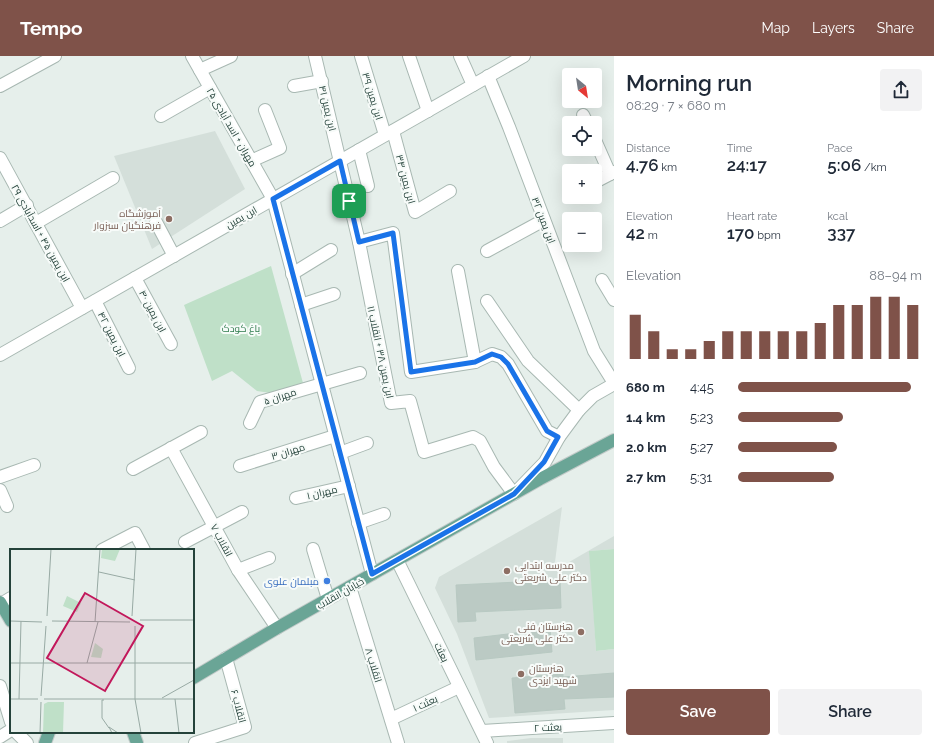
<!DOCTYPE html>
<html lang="en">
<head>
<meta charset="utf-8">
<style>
	:root { --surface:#fff; --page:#f2f2f3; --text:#1f2937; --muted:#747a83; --accent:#7f5249 }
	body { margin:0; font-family:Raleway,Cairo,sans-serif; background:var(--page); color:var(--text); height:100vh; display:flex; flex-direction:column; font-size:15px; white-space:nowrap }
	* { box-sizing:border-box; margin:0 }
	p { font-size:13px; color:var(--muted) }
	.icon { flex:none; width:22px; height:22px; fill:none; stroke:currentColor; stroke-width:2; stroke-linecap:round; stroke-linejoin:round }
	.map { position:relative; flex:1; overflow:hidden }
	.drawer { display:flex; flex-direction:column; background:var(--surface); width:320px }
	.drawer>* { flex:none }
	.needle { width:26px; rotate:150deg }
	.tools { position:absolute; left:562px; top:12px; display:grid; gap:8px }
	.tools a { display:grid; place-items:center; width:40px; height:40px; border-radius:4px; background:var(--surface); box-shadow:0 4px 16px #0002; font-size:20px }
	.pin { position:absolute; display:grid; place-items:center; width:34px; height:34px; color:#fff; margin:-17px; border-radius:8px; box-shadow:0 2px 6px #0006 }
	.round { display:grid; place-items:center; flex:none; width:42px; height:42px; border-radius:4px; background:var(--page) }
	.headline { display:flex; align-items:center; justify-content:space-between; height:68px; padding:0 12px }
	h1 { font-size:22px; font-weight:600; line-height:30px }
	.metrics { display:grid; grid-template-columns:repeat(3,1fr); gap:6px; height:68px; padding:4px 12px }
	.metrics div { display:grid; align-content:center }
	.metrics b { font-size:17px; font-weight:600 }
	.metrics small { font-size:11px; font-weight:400 }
	.metrics p { font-size:11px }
	.chart { height:112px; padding:8px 12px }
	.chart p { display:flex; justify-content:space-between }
	.chart svg { width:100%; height:72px; margin-top:4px; stroke:var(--accent); stroke-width:6 }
	.cta { display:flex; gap:8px; margin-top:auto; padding:8px 12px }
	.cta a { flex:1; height:46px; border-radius:4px; background:var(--accent); color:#fff; font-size:16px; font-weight:600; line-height:46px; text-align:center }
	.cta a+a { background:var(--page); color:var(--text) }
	ul { padding:0 12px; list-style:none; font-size:13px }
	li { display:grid; grid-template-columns:64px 48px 1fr; align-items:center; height:30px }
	li i { height:10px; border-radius:5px; background:var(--accent) }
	header { display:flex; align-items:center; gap:24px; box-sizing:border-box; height:56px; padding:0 20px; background:var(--accent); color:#fff }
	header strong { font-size:19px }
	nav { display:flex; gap:22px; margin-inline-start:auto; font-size:14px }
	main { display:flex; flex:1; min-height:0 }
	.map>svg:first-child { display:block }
	.built { fill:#d4dfda }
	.green { fill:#bfe0c8 }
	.building { fill:#bbcac4; stroke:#b8c9c2 }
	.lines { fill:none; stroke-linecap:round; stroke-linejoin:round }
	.minor-casing { stroke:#a8b8b2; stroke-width:14 }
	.major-casing { stroke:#c2cac8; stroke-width:14 }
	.minor { stroke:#fff; stroke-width:12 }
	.major { stroke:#6aa596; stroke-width:12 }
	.route-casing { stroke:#fff; stroke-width:8 }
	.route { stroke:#1a73e8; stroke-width:5 }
	.education-dot { fill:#8d6e63; stroke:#f7fbf9; stroke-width:1.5 }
	.shop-dot { fill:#3f7fe0; stroke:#f7fbf9; stroke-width:1.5 }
	.labels { text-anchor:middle; stroke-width:4; stroke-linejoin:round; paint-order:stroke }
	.street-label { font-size:10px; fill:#24423a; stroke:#f7fbf9 }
	.education-label { font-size:10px; fill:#785e54; stroke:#f7fbf9; text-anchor:end }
	.park-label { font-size:10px; fill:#2d7a4b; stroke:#f7fbf9 }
	.shop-label { font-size:10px; fill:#366cbe; stroke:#f7fbf9; text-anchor:end }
	.inset-road { fill:none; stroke:#98aaa4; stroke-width:1 }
	.view { fill:#c2185b; fill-opacity:0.15; stroke:#c2185b; stroke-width:2 }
	.inset-edge { fill:none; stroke:#24423a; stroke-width:2 }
</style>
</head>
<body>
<header>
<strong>Tempo</strong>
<nav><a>Map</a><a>Layers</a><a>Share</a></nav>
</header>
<main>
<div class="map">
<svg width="614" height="687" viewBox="0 0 614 687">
	<rect width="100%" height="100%" fill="#e6efeb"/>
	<g class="built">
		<polygon points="215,75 245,133 152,193 114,100"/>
		<polygon points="562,451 555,506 564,509 614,480 614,493 590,495 596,595 614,593 614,654 489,662 457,578 435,532 439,521"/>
		<polygon points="531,682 563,682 563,687 507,687 507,685"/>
	</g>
	<g class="green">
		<polygon points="271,210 306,338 291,340 257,335 232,315 212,325 184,249"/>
		<polygon points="614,493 614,593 596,595 589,495"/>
	</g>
	<g class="building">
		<polygon points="560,524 561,552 475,556 476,565 458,566 456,529"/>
		<polygon points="550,573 552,596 476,604 474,582"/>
		<polygon points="614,617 614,641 564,643 565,653 515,657 512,622 563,618 563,621"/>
	</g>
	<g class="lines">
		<defs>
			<g id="minor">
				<polyline points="192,0 273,143 372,518"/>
				<polyline points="315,0 359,186 391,347 410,345 424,396 473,381 480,385 494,411 514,438 545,406 559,381 579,354 593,340 614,328"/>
				<polyline points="361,0 385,79"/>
				<polyline points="409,0 428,55"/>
				<polyline points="460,0 473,29"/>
				<polyline points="200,14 231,0"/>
				<polyline points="488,20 509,71 594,295 614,327"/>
				<polyline points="0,30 55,0"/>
				<polyline points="294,30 322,25"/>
				<polyline points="583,59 587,67"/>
				<polyline points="161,60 210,32"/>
				<polyline points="393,75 415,156 450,135"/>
				<polyline points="595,84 610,118"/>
				<polyline points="359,94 368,130"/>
				<polyline points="0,102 82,252"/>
				<polyline points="251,105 280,92 265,54"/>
				<polyline points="595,126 614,116"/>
				<polyline points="0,165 27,149"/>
				<polyline points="156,166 174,200"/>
				<polyline points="36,167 113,122"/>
				<polyline points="359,186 393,177 411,316 475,306 492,298 501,301 508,308 547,375 559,381"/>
				<polyline points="487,195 544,164"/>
				<polyline points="458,215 475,306"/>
				<polyline points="292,218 331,194"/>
				<polyline points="135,222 171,288"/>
				<polyline points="602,224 614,244"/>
				<polyline points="95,245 129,312"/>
				<polyline points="487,245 528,305 579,354"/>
				<polyline points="301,249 334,238"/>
				<polyline points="0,299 524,0"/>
				<polyline points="250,367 260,346 360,317"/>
				<polyline points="171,392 238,514 277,572"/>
				<polyline points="340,397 367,387"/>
				<polyline points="240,410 335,380"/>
				<polyline points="133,413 201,376"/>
				<polyline points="0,421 34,409"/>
				<polyline points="0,434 7,450"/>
				<polyline points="296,442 349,430"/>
				<polyline points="358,467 384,458"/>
				<polyline points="185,486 242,456"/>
				<polyline points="313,493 328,543"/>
				<polyline points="102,494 135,477 144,494"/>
				<polyline points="397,504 487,687"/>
				<polyline points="238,514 269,502"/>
				<polyline points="350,531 398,687"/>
				<polyline points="1,548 11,542"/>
				<polyline points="0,630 11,666"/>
				<polyline points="391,663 459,631"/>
				<polyline points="482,675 614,667"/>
				<polyline points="16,676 27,687"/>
				<polyline points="0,681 11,674"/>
				<polyline points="195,687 245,671 226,602"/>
			</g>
			<g id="major">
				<polyline points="0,546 11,565"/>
				<polyline points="193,622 277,572 540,423 614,384"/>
				<polyline points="133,676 137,687"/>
				<polyline points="45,687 49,676"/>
			</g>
		</defs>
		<use href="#minor" class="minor-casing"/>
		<use href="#major" class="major-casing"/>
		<use href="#minor" class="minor"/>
		<use href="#major" class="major"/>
	</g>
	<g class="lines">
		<defs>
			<polygon id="route" points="340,105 359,186 393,177 411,316 475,306 492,298 501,301 508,308 547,375 558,381 544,406 514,438 372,518 273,143"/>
		</defs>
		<use href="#route" class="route-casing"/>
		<use href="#route" class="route"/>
	</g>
	<g class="education-dot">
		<circle cx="169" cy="163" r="4"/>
		<circle cx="507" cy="515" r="4"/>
		<circle cx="581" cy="576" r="4"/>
		<circle cx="521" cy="618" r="4"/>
	</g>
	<circle class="shop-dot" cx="327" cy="525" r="4"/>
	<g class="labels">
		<g class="street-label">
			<text transform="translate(373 40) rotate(73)" y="4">ابن یمین ۳۹</text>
			<text transform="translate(328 52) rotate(77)" y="4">ابن یمین ۴۱</text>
			<text transform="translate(232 71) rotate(60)" y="4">مهران + اسد آبادی ۲۵</text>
			<text transform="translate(406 123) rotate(75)" y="4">ابن یمین ۳۴</text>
			<text transform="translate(241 161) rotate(-30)" y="4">ابن یمین</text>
			<text transform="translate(544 164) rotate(69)" y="4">ابن یمین ۳۲</text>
			<text transform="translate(41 177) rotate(61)" y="4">ابن یمین ۴۵ + اسدآبادی ۲۹</text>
			<text transform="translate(153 255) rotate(62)" y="4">ابن یمین ۴۰</text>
			<text transform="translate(112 278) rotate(63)" y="4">ابن یمین ۴۲</text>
			<text transform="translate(381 296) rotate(78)" y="4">ابن یمین ۳۸ + انقلاب ۱۱</text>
			<text transform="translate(280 340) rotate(-18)" y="4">مهران ۵</text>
			<text transform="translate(288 395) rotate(-17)" y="4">مهران ۳</text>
			<text transform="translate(322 436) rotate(-13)" y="4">مهران ۱</text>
			<text transform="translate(222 484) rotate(62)" y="4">انقلاب ۷</text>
			<text transform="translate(340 537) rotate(-30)" y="4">خیابان انقلاب</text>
			<text transform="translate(442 596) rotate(64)" y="4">بعثت</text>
			<text transform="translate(374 609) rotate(73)" y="4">انقلاب ۸</text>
			<text transform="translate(425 647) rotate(-25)" y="4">بعثت ۱</text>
			<text transform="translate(239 650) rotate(75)" y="4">انقلاب ۶</text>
			<text transform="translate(548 671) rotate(-3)" y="4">بعثت ۲</text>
		</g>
		<g class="education-label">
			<text x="161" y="161">آموزشگاه<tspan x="161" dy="12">فرهنگیان سبزوار</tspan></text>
			<text x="515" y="513" text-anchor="start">مدرسه ابتدایی<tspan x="515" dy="12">دکتر علی شریعتی</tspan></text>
			<text x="573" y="574">هنرستان فنی<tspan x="573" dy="12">دکتر علی شریعتی</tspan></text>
			<text x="529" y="616" text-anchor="start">هنرستان<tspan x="529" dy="12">شهید ایزدی</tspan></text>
		</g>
		<g class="park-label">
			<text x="241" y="276">باغ کودک</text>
		</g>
		<g class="shop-label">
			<text x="319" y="529">مبلمان علوی</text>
		</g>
	</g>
	<g transform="translate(10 493)">
		<rect width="184" height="184" fill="#e6efeb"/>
		<path d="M92,0H110L105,12L91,9ZM57,47L71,54L67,63L53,57ZM85,94L93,100L91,109L81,108ZM38,153H54L53,184H33L34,155Z" fill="#bfe0c8"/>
		<path class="inset-road" d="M89,23L125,31M37,67L41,0M122,67L126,0M130,71H184M0,72L32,73M42,72L120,73M85,73L90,0M125,77V150L131,184M0,114H184M77,114L88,73M31,147L36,77M152,149L184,131M0,150H28M9,150L11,72M34,150H184M165,150L169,184M94,151H92V169L99,179M30,184L31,153M102,184L99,178L108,184"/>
		<path class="view" d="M75,44L133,77L95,142L37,109Z"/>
		<rect width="184" height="184" class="inset-edge"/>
	</g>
</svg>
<div class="tools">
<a><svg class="needle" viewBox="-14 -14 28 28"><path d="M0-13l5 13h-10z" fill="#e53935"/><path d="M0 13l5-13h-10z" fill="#747a83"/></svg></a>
<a><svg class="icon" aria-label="locate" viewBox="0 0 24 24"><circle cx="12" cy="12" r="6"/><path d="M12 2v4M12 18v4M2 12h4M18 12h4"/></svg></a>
<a>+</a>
<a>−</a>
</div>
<div class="pin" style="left:349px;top:145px;background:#1e9e55"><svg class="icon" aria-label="arrive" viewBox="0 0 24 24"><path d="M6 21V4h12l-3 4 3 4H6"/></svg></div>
</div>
<section class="drawer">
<div class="headline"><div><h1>Morning run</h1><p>08:29 · 7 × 680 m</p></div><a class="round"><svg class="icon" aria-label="share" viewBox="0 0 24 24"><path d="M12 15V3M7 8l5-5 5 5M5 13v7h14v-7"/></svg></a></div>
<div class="metrics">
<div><p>Distance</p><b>4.76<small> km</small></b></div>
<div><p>Time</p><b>24:17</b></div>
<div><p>Pace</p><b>5:06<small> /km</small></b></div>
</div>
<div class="metrics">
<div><p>Elevation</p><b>42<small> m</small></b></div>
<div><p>Heart rate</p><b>170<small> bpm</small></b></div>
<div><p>kcal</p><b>337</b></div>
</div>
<div class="chart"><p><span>Elevation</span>88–94 m</p>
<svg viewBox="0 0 160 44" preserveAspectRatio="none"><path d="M5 44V17M15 44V27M25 44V38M35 44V38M45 44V33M55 44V27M65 44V27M75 44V27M85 44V27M95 44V27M105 44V22M115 44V11M125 44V11M135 44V6M145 44V6M155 44V11"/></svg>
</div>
<ul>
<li><b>680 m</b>4:45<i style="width:94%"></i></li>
<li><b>1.4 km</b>5:23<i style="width:57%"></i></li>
<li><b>2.0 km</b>5:27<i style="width:54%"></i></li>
<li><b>2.7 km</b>5:31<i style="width:52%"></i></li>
</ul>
<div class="cta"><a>Save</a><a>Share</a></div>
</section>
</main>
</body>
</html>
